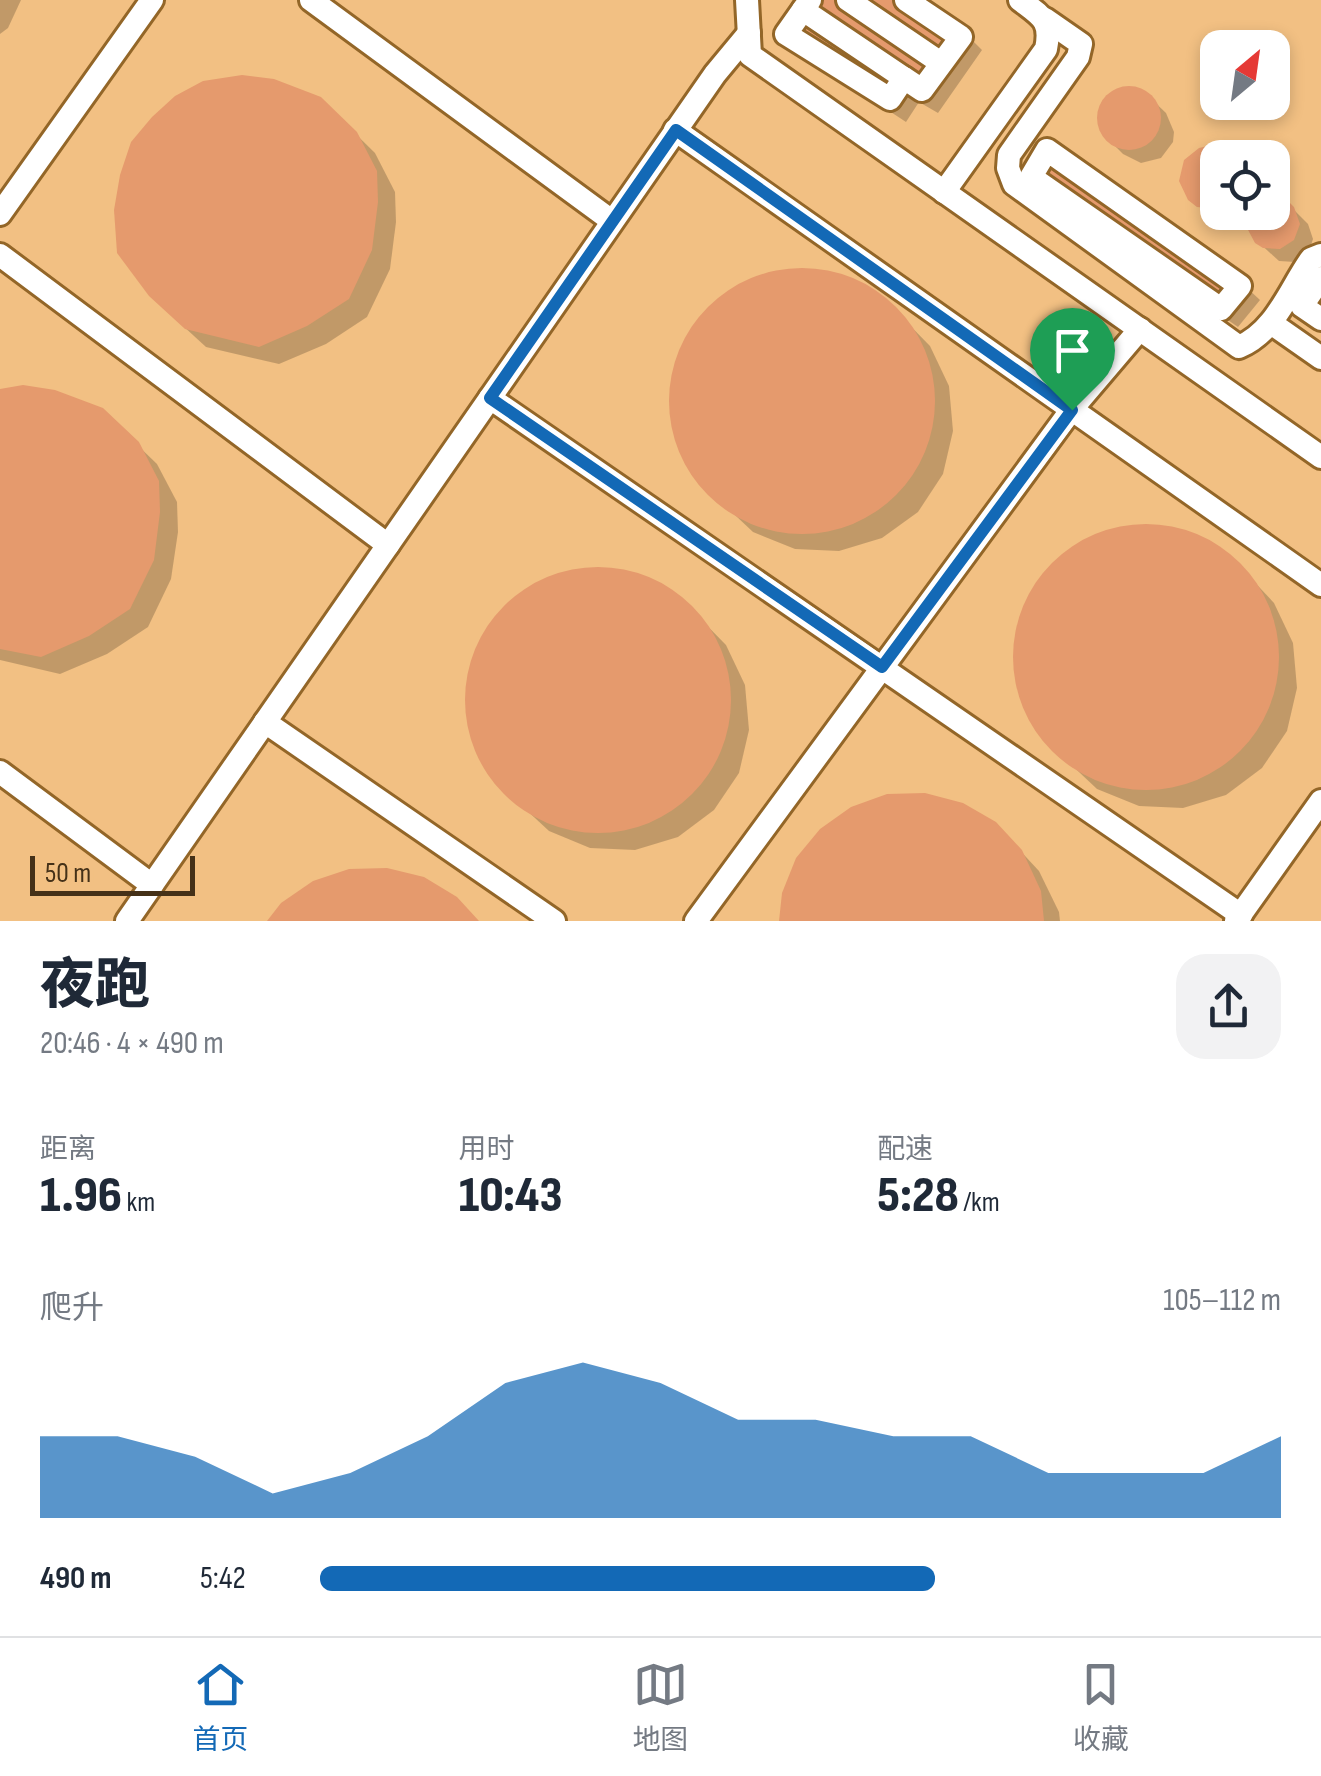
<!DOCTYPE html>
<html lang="zh">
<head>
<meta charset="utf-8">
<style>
	:root { --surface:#fff; --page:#f2f2f3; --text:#1f2937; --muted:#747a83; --line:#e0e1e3; --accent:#1369b6 }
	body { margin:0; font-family:"Sofia Sans Condensed","Noto Sans SC",sans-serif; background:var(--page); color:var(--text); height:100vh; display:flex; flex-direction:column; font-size:38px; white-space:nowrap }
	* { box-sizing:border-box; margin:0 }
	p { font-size:32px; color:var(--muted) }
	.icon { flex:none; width:55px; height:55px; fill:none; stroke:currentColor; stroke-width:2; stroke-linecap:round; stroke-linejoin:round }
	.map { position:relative; height:921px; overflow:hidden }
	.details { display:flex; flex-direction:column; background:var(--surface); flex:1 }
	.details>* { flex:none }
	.needle { width:65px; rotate:29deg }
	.controls { position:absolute; left:1200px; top:30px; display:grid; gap:20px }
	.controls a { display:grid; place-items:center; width:90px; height:90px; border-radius:20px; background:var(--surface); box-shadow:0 5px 15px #0003; font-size:50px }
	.scale { position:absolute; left:30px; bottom:25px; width:165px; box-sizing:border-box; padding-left:10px; border:5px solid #453118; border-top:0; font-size:28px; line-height:35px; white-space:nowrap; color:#453118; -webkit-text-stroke:8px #f2c083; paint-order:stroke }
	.pin { position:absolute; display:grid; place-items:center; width:85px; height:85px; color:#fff; margin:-102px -42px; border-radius:50% 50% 50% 0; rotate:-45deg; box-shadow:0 0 10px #0007 }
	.pin .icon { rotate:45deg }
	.round { display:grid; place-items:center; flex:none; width:105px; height:105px; border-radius:30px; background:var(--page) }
	.headline { display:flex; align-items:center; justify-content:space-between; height:170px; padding:0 40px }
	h1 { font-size:55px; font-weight:800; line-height:75px }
	.figures { display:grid; grid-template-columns:repeat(3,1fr); gap:15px; height:170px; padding:10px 40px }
	.figures div { display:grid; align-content:center }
	.figures b { font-size:50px; font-weight:800 }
	.figures small { font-size:28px; font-weight:400 }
	.figures p { font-size:28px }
	.chart { height:280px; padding:20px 40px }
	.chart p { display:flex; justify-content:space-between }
	.chart svg { width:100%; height:180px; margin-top:10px; fill:var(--accent); opacity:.7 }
	ul { padding:0 40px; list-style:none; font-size:32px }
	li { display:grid; grid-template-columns:160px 120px 1fr; align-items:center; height:75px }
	li i { height:25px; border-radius:12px; background:var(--accent) }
	.dock { display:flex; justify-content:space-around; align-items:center; height:140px; border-top:2px solid var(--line); background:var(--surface); font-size:28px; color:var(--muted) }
	.dock a { display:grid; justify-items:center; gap:5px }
	.dock .current { color:var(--accent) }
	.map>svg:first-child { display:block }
	.shadow { fill:#0003 }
	.building { fill:#e59a6d }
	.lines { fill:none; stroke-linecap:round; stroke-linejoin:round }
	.minor-casing { stroke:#936628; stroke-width:28 }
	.minor { stroke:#fff; stroke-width:22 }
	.route-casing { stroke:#fff; stroke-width:20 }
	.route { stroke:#1369b6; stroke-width:12 }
</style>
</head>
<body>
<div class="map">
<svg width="1321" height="921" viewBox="0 0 1321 921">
	<rect width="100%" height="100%" fill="#f2c083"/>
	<g class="shadow">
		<polygon points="0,0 21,0 8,28 0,34"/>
		<polygon points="969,37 982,50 938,113 919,102 906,122 795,49"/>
		<polygon points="1126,88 1144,92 1166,113 1174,132 1173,142 1161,158 1141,163 1123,154 1108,139 1100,120 1104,102 1110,95"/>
		<polygon points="320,99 375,153 395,192 396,222 390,269 367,317 326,344 279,364 206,347 170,314"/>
		<polygon points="1218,158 1218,212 1248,212 1234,222 1214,220 1184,190"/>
		<polygon points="1042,192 1246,287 1260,300 1238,327"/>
		<polygon points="1293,209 1308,224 1313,239 1308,254 1295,262 1279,261 1257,241 1272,212"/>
		<polygon points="816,271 852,280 884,299 930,346 949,386 953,431 943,474 918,512 882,538 839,551 795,549 753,532 700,482 678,443 671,406 675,369 689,335 712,306 743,284 778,272"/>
		<polygon points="0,392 101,410 157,464 177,502 178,532 171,579 148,627 107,654 60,674 0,660"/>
		<polygon points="1160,527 1196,537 1229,555 1274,603 1293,643 1297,688 1287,731 1262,768 1226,795 1183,808 1139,806 1097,789 1044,739 1022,700 1015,663 1019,626 1033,591 1056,562 1087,540 1122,529"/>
		<polygon points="612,569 648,579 680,598 726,645 745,685 749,730 739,773 714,810 678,837 635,850 590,848 549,831 495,781 474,742 467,705 470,668 485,633 508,604 538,583 574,571"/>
		<polygon points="1014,844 1039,871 1059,912 1060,921 782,921"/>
	</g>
	<g class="building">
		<polygon points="803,0 919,0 970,35 905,90 891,110 778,35"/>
		<polygon points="242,75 274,79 321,97 357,132 377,171 378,202 372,250 349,299 307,326 259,347 185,329 149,296 117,253 114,210 120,175 131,142 152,117 175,96 203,81"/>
		<circle cx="1129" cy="118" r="32"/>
		<polygon points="1046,142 1248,285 1223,315 1025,178"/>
		<polygon points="1208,146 1218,146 1236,158 1218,158 1218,209 1197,207 1188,200 1179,181 1184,160 1199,148"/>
		<polygon points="1272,197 1288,201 1294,207 1300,224 1294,240 1280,249 1263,248 1255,243 1247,228 1250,212 1272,212"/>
		<circle cx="802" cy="401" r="133"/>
		<polygon points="23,385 55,390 103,408 139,442 159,481 160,512 154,560 130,609 89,636 41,657 0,649 0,389"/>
		<circle cx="1146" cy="657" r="133"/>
		<circle cx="598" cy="700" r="133"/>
		<polygon points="925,793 963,803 996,822 1022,850 1041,891 1044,921 779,921 782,893 796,858 820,829 851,807 887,794"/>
		<polygon points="387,868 424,877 457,897 479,921 267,921 281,903 313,881 349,869"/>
	</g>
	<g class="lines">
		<defs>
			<g id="minor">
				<polyline points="311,0 612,221"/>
				<polyline points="747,0 750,55 1321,457"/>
				<polyline points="810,0 786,34 890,99 904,78 922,90 961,37 906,0"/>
				<polyline points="848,0 941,63"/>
				<polyline points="803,10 904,78"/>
				<path d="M1045,19L1081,44L1078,57L1009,155L1008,168L1014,184L1239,347C1276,331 1289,290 1311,259L1321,255"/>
				<polyline points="675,130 1321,585"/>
				<polygon points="1047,150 1240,286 1221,309 1031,177"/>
				<path d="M944,192L1046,49C1052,20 1041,16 1020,0"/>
				<polyline points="0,214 152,0"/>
				<polyline points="0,255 388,545"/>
				<polyline points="1321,278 1302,306 1321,319"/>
				<polyline points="1271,323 1321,358"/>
				<polyline points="490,398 1241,915"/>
				<polyline points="265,722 554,921"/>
				<polyline points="0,772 152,885"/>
				<polyline points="127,921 715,74 749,33"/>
				<polyline points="696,921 1072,409 1140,329"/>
				<polyline points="1236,921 1321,801"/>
			</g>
		</defs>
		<use href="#minor" class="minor-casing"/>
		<use href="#minor" class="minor"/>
	</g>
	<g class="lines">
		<defs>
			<polygon id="route" points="676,130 1072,410 882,667 490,398"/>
		</defs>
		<use href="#route" class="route-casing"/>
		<use href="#route" class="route"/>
	</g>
</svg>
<div class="controls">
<a><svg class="needle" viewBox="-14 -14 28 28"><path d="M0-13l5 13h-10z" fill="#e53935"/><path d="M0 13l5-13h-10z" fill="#747a83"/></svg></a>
<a><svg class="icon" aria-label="locate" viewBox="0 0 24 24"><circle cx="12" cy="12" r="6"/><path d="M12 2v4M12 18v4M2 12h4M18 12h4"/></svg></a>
</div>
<div class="scale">50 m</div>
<div class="pin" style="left:1072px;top:410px;background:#1e9e55"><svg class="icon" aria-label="arrive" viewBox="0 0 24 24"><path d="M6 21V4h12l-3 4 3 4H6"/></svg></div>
</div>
<section class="details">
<div class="headline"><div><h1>夜跑</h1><p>20:46 · 4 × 490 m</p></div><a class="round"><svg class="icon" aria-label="share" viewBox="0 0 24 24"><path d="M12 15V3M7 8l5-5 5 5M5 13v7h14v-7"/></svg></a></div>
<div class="figures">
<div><p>距离</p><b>1.96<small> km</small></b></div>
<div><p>用时</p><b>10:43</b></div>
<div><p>配速</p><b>5:28<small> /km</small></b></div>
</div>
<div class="chart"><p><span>爬升</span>105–112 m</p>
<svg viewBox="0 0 160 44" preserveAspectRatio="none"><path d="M0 44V24L10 24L20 29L30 38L40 33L50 24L60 11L70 6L80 11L90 20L100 20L110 24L120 24L130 33L140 33L150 33L160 24V44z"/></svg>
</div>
<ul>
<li><b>490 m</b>5:42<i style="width:64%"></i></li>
</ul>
</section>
<nav class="dock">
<a class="current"><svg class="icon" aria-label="home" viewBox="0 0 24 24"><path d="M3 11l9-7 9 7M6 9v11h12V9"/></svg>首页</a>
<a><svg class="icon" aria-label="map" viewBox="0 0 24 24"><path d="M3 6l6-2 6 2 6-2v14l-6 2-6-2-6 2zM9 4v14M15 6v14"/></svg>地图</a>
<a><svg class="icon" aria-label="saved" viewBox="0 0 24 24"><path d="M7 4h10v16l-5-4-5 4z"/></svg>收藏</a>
</nav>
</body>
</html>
